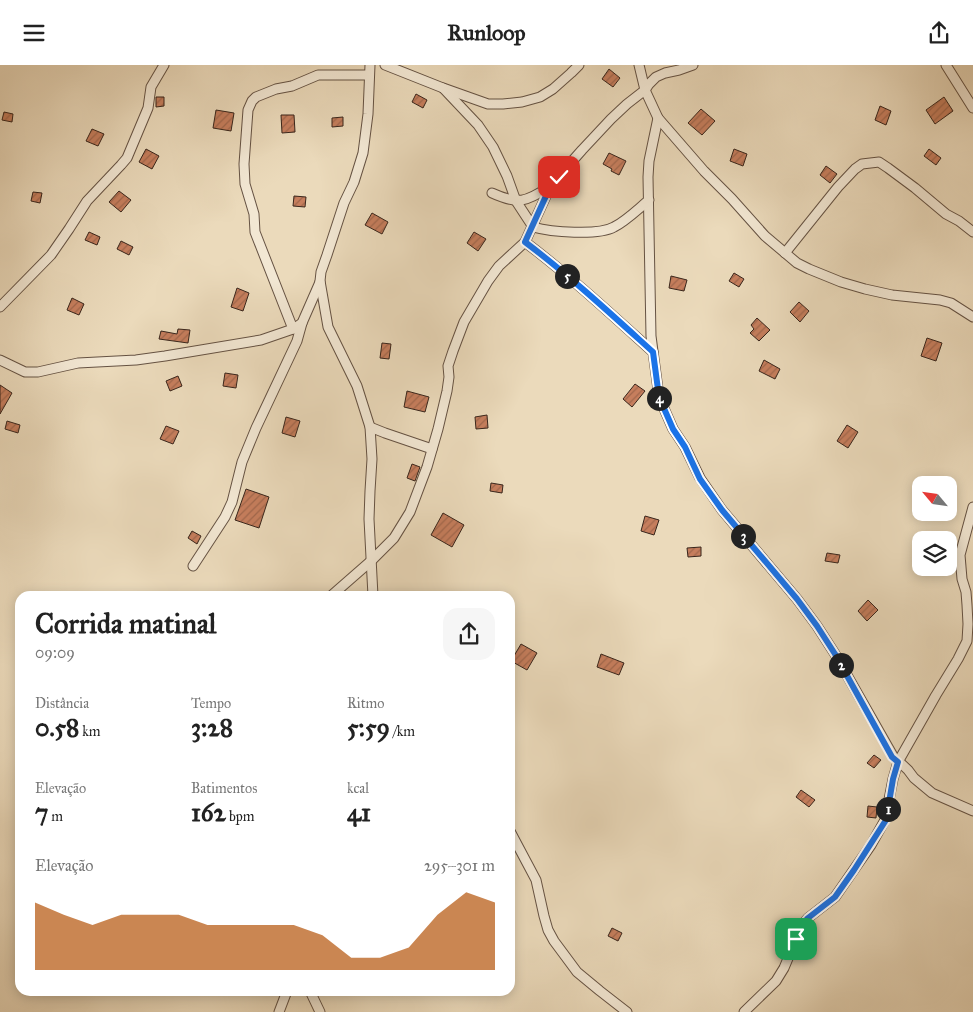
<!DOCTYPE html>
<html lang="pt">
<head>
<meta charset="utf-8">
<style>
	:root { --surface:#fff; --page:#f6f6f6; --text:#222; --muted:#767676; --accent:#b45309 }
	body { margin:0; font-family:"IM FELL Great Primer",serif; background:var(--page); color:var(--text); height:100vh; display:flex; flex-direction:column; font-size:19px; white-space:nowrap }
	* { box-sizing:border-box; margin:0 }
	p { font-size:16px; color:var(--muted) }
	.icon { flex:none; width:28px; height:28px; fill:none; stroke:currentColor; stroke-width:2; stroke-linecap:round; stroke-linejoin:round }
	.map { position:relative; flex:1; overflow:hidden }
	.sheet { position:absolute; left:15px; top:526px; width:500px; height:405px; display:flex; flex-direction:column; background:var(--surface); border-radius:15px; box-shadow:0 2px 12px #0003 }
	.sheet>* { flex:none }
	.needle { width:32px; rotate:299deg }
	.controls { position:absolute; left:912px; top:411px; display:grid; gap:10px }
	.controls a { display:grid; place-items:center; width:45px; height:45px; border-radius:10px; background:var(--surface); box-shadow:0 2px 12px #0003; font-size:25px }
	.pin { position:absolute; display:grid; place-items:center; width:42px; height:42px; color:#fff; margin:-21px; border-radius:10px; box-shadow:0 2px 8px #0006 }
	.km { position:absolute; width:25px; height:25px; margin:-12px; border-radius:50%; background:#222; color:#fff; font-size:14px; line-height:25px; text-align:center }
	.round { display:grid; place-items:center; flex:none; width:52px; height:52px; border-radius:15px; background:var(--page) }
	.overview { display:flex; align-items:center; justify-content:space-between; height:85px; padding:0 20px }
	h1 { font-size:28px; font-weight:700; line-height:38px }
	.metrics { display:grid; grid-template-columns:repeat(3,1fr); gap:8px; height:85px; padding:5px 20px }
	.metrics div { display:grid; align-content:center }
	.metrics b { font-size:25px; font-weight:700 }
	.metrics small { font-size:14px; font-weight:400 }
	.metrics p { font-size:14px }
	.chart { height:140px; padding:10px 20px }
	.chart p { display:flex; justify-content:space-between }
	.chart svg { width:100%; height:90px; margin-top:5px; fill:var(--accent); opacity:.7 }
	header { display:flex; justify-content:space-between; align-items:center; height:65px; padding:0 20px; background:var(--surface); font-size:22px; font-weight:700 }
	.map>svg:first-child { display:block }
	.building { fill:url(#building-hatch); stroke:#38251b }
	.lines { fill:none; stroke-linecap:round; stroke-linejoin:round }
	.minor-casing { stroke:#655243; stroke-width:11 }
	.minor { stroke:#f2e7d3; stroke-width:9 }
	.route-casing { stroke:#fff; stroke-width:10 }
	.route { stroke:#1a73e8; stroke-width:6 }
</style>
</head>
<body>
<header><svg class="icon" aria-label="menu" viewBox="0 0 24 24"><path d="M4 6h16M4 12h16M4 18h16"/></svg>Runloop<svg class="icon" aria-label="share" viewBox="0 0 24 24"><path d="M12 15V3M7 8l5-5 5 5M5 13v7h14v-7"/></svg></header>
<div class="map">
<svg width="973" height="947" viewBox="0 0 973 947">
	<defs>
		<pattern id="building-hatch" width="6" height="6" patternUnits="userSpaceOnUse" patternTransform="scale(1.25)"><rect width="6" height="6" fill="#c67e5d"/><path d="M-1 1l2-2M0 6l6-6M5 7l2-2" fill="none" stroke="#a2674c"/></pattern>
	</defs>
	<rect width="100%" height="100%" fill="#ebdabb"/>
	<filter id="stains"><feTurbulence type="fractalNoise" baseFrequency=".004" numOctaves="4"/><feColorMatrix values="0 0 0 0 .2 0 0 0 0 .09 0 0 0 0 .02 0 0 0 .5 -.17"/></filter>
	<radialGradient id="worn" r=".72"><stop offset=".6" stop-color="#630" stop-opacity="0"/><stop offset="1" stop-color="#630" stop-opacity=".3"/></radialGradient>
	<g class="building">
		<polygon points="609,4 620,13 613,22 602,14"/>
		<polygon points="416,29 427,35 423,43 412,37"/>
		<polygon points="156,32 164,32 164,41 156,42"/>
		<polygon points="944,32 953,46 935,59 926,45"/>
		<polygon points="880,41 891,46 886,60 875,55"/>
		<polygon points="701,44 715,56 702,70 688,58"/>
		<polygon points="216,45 234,48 231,66 213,63"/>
		<polygon points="4,47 13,49 12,57 2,55"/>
		<polygon points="281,50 294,50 295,67 282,68"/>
		<polygon points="343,52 343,61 332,62 332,53"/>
		<polygon points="92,64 104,69 98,81 86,76"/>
		<polygon points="146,84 159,91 152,104 139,97"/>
		<polygon points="734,84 747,89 743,101 730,96"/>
		<polygon points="929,84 941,93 936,100 924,91"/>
		<polygon points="609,88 626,96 619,110 611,106 612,104 603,99"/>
		<polygon points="826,101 837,109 830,118 820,110"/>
		<polygon points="119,126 131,135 121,147 109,137"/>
		<polygon points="33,127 42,128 40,138 31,136"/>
		<polygon points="294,131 306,132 305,142 293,141"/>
		<polygon points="372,148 388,157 382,169 365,160"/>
		<polygon points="89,167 100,172 97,180 85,175"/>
		<polygon points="474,167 486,174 478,186 467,178"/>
		<polygon points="121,176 133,182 129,190 117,184"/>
		<polygon points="734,208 744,214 739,222 729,216"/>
		<polygon points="671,211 687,215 684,226 669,223"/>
		<polygon points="237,223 249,228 243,246 231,242"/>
		<polygon points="72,233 84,239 79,250 67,245"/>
		<polygon points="799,237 809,246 800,257 790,247"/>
		<polygon points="757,253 770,265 759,276 750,268 754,264 751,260"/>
		<polygon points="178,264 190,265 188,278 159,274 161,266 177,269"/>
		<polygon points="927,273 942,278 936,296 921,291"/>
		<polygon points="382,278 391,279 389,294 380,293"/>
		<polygon points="764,295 780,304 775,314 759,306"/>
		<polygon points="225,308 238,310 236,323 223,321"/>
		<polygon points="178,311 182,321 170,326 166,316"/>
		<polygon points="635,319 645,326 632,342 623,334"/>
		<polygon points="0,320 12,328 0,349"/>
		<polygon points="407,326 429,332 425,347 404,342"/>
		<polygon points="487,350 488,363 476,364 475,352"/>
		<polygon points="286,352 300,356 295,372 282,368"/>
		<polygon points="7,356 20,360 18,368 5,364"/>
		<polygon points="847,360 858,367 848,383 837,376"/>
		<polygon points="166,361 179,366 173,379 160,374"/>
		<polygon points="412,399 420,402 415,416 407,413"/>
		<polygon points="491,418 503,420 502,428 490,426"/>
		<polygon points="246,424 269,432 259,463 235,455"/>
		<polygon points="443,448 464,460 452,482 431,470"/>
		<polygon points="645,451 659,455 654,470 641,466"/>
		<polygon points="192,466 201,471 197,479 188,473"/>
		<polygon points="701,482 701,491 688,492 687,483"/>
		<polygon points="827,488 840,490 838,498 825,496"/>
		<polygon points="868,535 878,545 867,556 858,546"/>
		<polygon points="521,579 537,588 527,605 511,596"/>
		<polygon points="601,589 624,598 619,610 597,602"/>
		<polygon points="874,690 881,695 874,703 867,698"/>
		<polygon points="801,725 815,735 809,742 796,732"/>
		<polygon points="868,741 877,742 876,753 867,752"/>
		<polygon points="612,863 622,868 618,876 608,871"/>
	</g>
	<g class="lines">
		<defs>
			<g id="minor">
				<polyline points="370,0 368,49 363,88 354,117 344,138 327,190 321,207 320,216 328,262 357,321 370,362 372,394 370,426 369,454 373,531"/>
				<polyline points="385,0 443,23 488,39 503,39 522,37 540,32 553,24 571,8 579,0"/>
				<polyline points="639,0 645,25 658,53 704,106 732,134 765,171 797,198 809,204 841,217 865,224 892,230 940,235 951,238 973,252"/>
				<polyline points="946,0 973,43"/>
				<path d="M443,23L478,60L493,82L507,111L516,136L533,162C551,167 598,171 614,162C626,156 638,144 649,135"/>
				<polyline points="658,53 649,96 648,112 651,271 659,332 673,364 685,382 700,413 722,445 797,534 817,561 835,589 893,691 908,705 914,713 932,728 973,746"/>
				<path d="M492,128C518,140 526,137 549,122"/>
				<path d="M525,177C570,211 611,249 653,287"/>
				<polyline points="785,188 838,122 855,104 862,99 879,97 888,103 915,123 946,149 959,156 973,167"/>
				<polyline points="0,242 51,190 69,164 87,136 121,100 127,93 148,43 151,22 164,0"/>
				<polyline points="293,264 255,167 254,149 245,119 244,99 248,45 252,36 256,32 276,24 292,21 318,10 369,10"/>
				<polyline points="0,295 25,307 38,307 78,298 136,295 165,291 261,275 293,264 302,258 320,217"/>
				<polyline points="370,362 385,368 432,384"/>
				<polyline points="193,501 225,452 232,437 242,397 256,363 297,276 302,258"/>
				<polyline points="331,531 371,496 394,473 410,447 427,402 438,364 447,326 449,312 448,301 453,286 464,257 488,216 499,201 525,177 551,120 582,85 611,54 627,39 645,25 649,19 656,12 665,8 679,5 693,0"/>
				<polyline points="510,766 536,815 544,851 548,865 554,876 577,907 600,926 627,947"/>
				<polyline points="310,926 320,947"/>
				<polyline points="279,947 287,926"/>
				<polyline points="744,947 776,916 784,903 802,860 808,853 835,832 871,780 885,755 893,714 898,697 936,630 958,594 967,576 968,559 967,540 966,527 962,514 960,490 973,442"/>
			</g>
		</defs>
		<use href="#minor" class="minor-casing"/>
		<use href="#minor" class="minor"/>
	</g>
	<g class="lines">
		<defs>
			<path id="route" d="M559,112L551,120L525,177C570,211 611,249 653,287L659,332L673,364L685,382L700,414L722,445L797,534L817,561L835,589L892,692L898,697L893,714L886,755L854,805L835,832L808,853L802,860L796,874"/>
		</defs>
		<use href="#route" class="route-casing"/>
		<use href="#route" class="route"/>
	</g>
	<rect width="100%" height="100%" filter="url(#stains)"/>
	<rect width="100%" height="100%" fill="url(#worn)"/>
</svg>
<div class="controls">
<a><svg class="needle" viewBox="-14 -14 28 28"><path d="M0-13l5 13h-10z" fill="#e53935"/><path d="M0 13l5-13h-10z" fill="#767676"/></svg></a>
<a><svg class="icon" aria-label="layers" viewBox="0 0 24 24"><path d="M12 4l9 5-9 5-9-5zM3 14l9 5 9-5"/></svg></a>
</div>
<div class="pin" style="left:796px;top:874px;background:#1e9e55"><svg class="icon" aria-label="arrive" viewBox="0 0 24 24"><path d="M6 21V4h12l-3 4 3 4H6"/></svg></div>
<div class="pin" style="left:559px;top:112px;background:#d93025"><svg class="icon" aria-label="check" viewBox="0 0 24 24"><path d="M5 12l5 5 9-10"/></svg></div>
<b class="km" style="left:888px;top:744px">1</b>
<b class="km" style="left:841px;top:600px">2</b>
<b class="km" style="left:743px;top:471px">3</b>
<b class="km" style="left:659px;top:333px">4</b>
<b class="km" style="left:567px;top:211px">5</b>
<section class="sheet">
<div class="overview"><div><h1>Corrida matinal</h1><p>09:09</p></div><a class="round"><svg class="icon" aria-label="share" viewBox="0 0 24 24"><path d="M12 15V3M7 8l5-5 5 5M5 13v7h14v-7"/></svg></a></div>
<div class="metrics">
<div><p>Distância</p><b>0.58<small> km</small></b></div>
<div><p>Tempo</p><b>3:28</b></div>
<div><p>Ritmo</p><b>5:59<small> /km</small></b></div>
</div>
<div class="metrics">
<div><p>Elevação</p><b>7<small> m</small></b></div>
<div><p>Batimentos</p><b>162<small> bpm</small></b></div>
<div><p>kcal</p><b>41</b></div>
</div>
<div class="chart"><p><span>Elevação</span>295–301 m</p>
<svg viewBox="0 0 160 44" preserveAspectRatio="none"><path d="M0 44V11L10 17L20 22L30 17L40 17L50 17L60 22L70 22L80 22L90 22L100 27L110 38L120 38L130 33L140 17L150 6L160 11V44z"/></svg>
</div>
</section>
</div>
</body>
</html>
